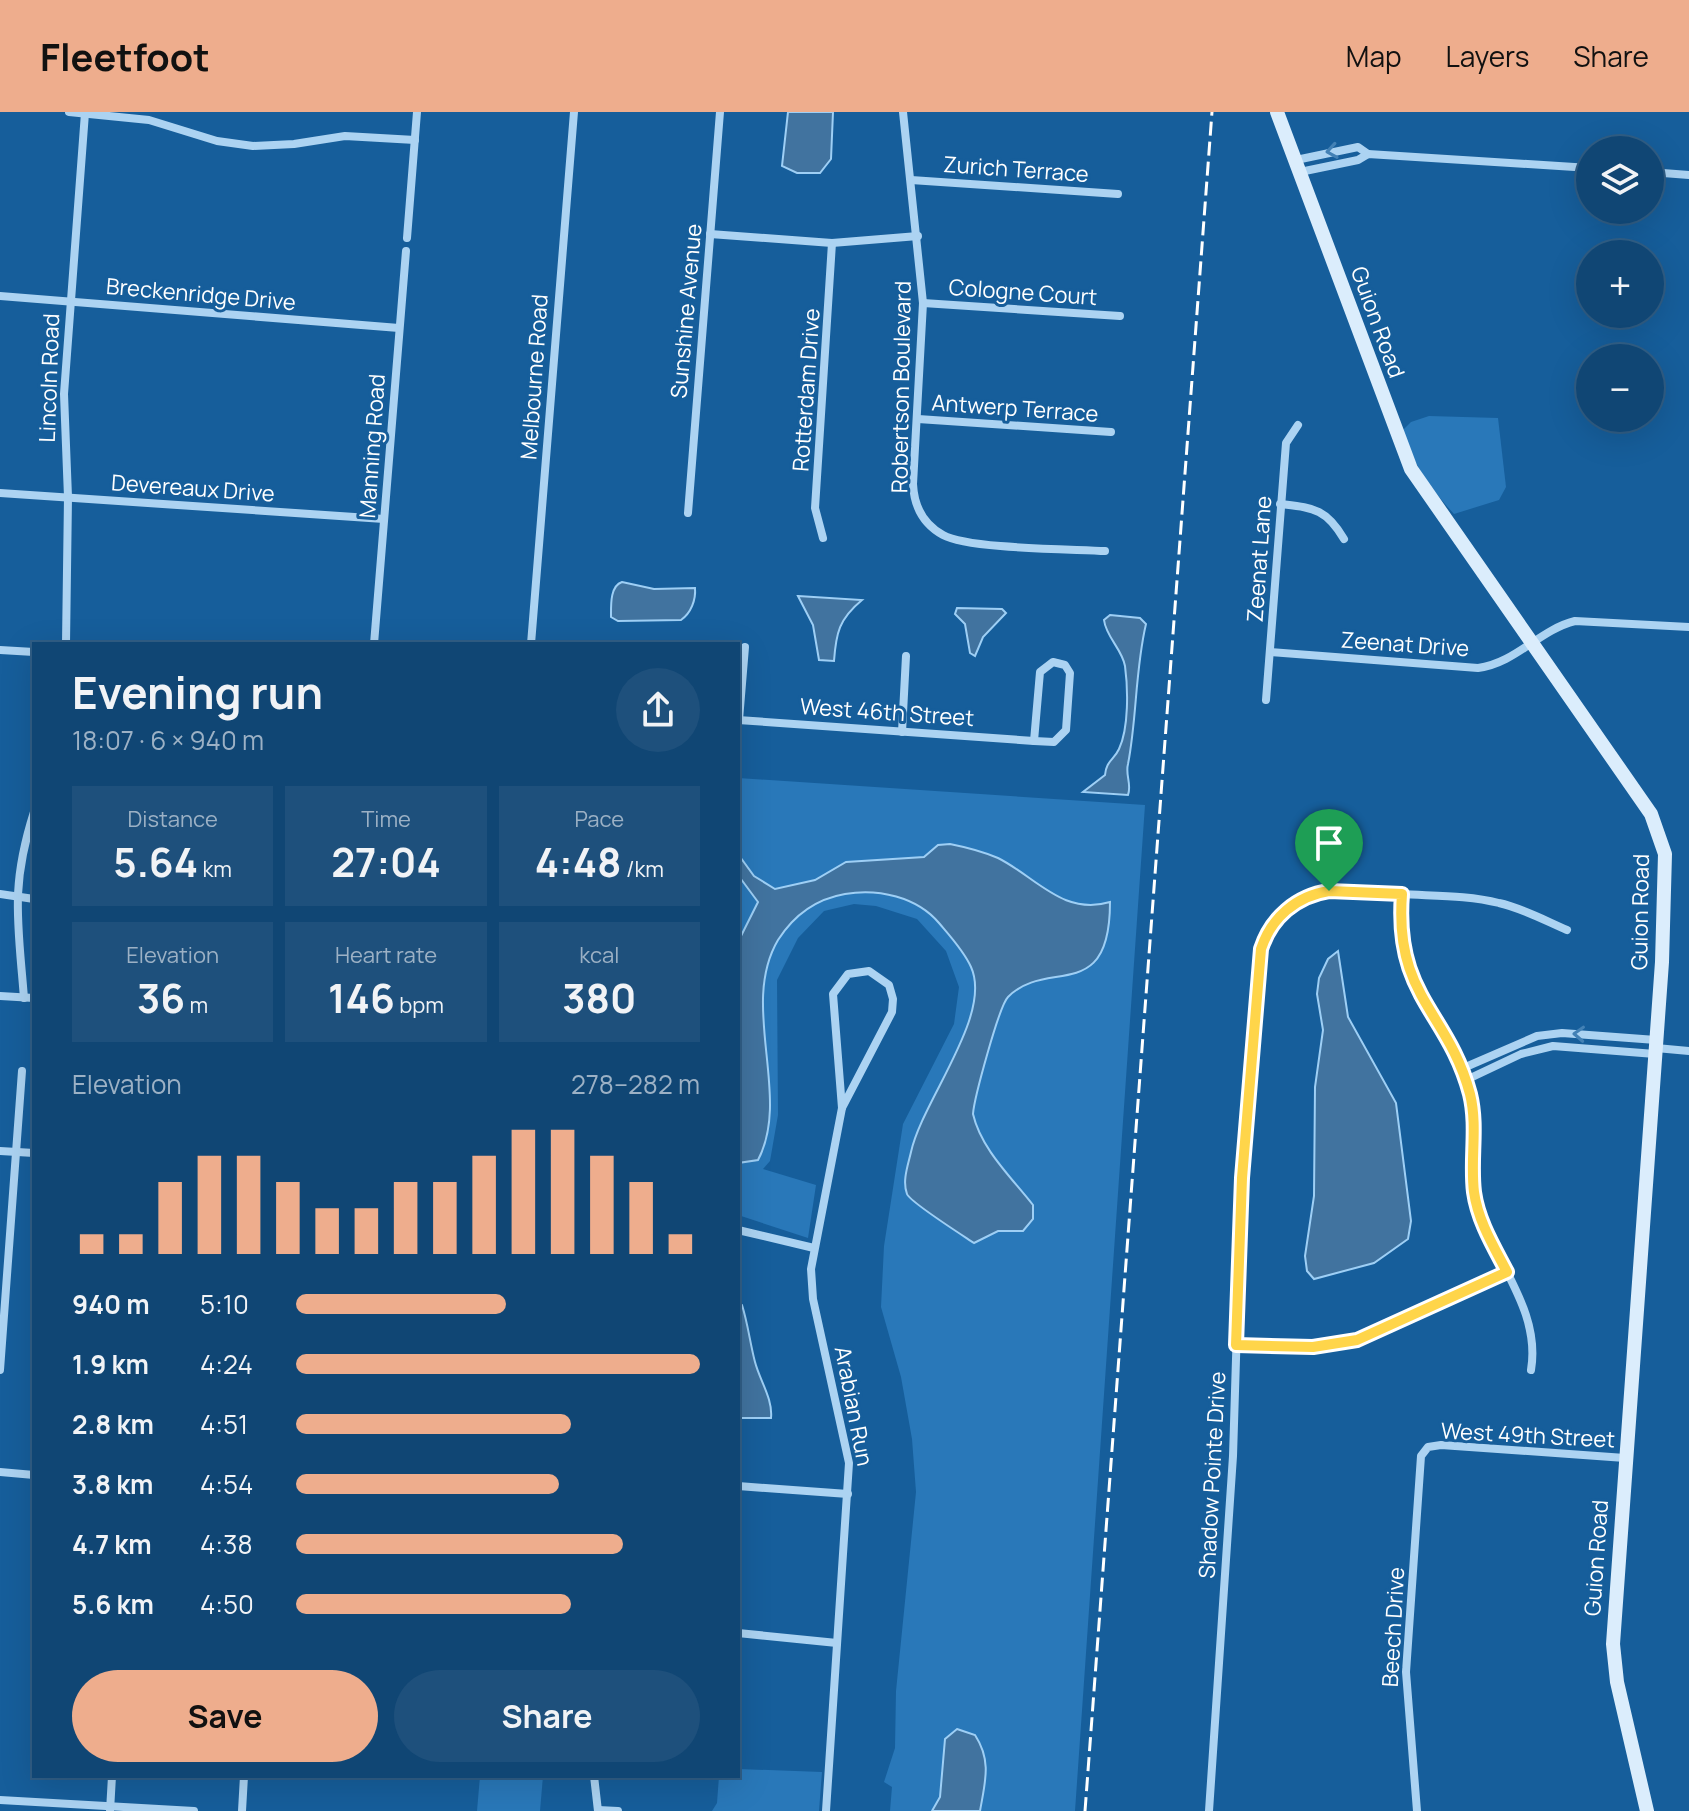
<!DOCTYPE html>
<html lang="en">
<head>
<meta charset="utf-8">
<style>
	:root { --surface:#104674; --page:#1e507c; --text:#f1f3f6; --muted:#9cb1c5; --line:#305e86; --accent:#eead8d }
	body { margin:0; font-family:Manrope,sans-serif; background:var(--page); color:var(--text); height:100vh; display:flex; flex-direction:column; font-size:30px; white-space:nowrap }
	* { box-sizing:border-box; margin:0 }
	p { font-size:26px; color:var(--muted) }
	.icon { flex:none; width:44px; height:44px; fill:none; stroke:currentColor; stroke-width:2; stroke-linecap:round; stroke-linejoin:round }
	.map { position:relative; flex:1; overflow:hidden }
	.panel { position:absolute; left:32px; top:530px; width:708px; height:1136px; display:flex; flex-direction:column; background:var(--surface); border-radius:0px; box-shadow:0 8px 32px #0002,0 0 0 2px var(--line) }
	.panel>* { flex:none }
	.buttons { position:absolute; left:1576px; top:24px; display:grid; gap:16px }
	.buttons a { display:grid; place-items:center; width:88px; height:88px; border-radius:50%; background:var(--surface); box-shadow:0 8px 32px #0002,0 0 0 2px var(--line); font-size:40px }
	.pin { position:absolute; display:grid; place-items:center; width:68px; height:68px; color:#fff; margin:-82px -34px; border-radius:50% 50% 50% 0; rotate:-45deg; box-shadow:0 0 8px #0007 }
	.pin .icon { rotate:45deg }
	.round { display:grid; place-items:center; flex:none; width:84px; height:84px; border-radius:42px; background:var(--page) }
	.summary { display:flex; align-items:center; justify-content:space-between; height:136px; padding:0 40px }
	h1 { font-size:44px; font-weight:700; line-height:60px }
	.stats { display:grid; grid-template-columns:repeat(3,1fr); gap:12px; height:136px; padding:8px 40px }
	.stats div { display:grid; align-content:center; border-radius:0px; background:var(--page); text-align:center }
	.stats b { font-size:40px; font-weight:700 }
	.stats small { font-size:22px; font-weight:400 }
	.stats p { font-size:22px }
	.chart { height:224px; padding:16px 40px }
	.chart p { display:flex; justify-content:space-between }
	.chart svg { width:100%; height:144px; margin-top:8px; stroke:var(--accent); stroke-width:6 }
	.button { display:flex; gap:16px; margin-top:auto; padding:16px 40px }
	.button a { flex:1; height:92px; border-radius:48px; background:var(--accent); color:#111; font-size:32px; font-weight:700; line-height:92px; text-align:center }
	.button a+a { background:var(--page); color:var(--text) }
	ul { padding:0 40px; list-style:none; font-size:26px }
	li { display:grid; grid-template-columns:128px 96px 1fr; align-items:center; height:60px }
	li i { height:20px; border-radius:10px; background:var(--accent) }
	header { display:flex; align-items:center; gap:48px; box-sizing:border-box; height:112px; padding:0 40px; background:var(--accent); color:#111 }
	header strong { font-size:38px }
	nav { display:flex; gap:44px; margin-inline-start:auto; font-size:28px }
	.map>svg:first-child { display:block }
	.green { fill:#2978b9 }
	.water { fill:#41739f; stroke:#9ecff5; stroke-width:2 }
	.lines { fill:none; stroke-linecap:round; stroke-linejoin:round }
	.street { stroke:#acd3f2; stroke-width:8 }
	.secondary { stroke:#dbedfc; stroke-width:14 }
	.rail { stroke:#fff; stroke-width:3; stroke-dasharray:14 6; stroke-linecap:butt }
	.oneway { stroke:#4381b5 }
	.route-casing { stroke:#fff; stroke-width:16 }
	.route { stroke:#ffd54a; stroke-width:10 }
	.labels { text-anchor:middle; stroke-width:6; stroke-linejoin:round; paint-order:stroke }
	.street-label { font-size:22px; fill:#fff; stroke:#165e9b }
</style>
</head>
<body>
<header>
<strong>Fleetfoot</strong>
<nav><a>Map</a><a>Layers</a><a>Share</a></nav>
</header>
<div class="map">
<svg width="1689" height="1699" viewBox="0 0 1689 1699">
	<rect width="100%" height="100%" fill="#165e9b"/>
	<g class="green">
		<path d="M1429,304L1498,306L1506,375L1499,388L1454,402C1432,378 1411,350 1403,318L1411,310Z"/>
		<polygon points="738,666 1145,693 1075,1699 890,1699 892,1675 884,1670 895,1636 896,1579 916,1380 912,1327 901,1265 881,1195 884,1134 903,1012 954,912 959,875 946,839 917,807 876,794 854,792 824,799 798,826 777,868 778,1003 770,1049 763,1057 816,1073 808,1126 738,1103"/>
		<polygon points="738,1657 822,1660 819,1699 712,1699 717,1691 719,1664 738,1664"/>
		<polygon points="480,1664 543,1664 540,1699 477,1699"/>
	</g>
	<g class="water">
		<polygon points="788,0 833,0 831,47 820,61 797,61 782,54"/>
		<path d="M622,470L654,477L695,476C696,488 691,501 681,508L618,509L611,505C611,493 610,474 622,470Z"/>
		<path d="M798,484L862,488C839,507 836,521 834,549L819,548L813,513Z"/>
		<polygon points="957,496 1002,497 1006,501 983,525 975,544 970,541 965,512 955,502"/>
		<path d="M1110,503L1140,506L1146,512C1135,558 1137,606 1128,652C1125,663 1132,672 1128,683L1083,680L1105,663C1106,649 1114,648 1119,637C1129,616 1128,576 1125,554C1122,537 1106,525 1104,508Z"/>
		<path d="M950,732C965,735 984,740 998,746C1036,765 1063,804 1110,790C1110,894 1047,845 1008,885C999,894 974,987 973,1002C981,1037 1012,1066 1033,1093V1107L1023,1119H998L974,1131C962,1123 910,1090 907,1082C902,1069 908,1053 911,1040C922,989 993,903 971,855C964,839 950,824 939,811C917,785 878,776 845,782C816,787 794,803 778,828C739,894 792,984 758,1048L738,1051V830L758,790L738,763V742L754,764L775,777L815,768L846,750L924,745L938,733Z"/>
		<polygon points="1338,839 1348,905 1396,991 1411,1109 1408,1127 1374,1151 1314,1167 1307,1159 1305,1144 1314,1084 1315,975 1323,918 1317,882 1319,866 1328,847"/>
		<path d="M738,1192L742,1193C748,1212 750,1231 755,1250C760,1269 773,1287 771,1306H738Z"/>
		<path d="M957,1617L975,1623C992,1649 985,1670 980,1699H932L940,1685L945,1627Z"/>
	</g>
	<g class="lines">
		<g class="street">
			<polyline points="69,0 149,8 217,29 253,34 294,32 345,24 415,28"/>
			<path d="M903,0L923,191L913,372C914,393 923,412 943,423C968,437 1070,437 1105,439"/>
			<polyline points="1296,48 1358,35 1368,42"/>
			<polyline points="1300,60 1358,48 1368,42 1590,56"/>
			<polyline points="1650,60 1689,63"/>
			<polyline points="911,68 1118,82"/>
			<polyline points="710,122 832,131 918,124"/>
			<polyline points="407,126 417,0"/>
			<polyline points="0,184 399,216"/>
			<polyline points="923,191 1120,204"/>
			<polyline points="918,307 1111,320"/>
			<polyline points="0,381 384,407"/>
			<path d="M1280,392C1313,396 1326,396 1344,427"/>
			<polyline points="688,401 720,0"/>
			<polyline points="823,426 815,396 832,131"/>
			<polyline points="66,532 68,385 64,282 85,1"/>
			<polyline points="374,532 406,139"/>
			<polyline points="531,532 574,0"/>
			<polyline points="0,538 34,540"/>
			<path d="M1270,540L1478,556C1516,551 1539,518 1575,509L1689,515"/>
			<polygon points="1053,550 1065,553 1070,561 1066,618 1054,630 1034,629 1040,560"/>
			<polyline points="1266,588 1286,331 1298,313"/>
			<polyline points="738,608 1034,629"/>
			<polyline points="739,608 745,535"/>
			<polyline points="902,620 906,544"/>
			<polyline points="0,782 34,787"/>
			<path d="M1402,782C1399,816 1400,847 1415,877C1433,914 1461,945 1470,985C1480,1023 1467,1062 1479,1099C1496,1152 1541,1199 1531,1258"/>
			<polygon points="869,859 889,873 893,887 892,900 842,996 833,882 848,862"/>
			<polyline points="0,884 34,886"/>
			<path d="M24,886C18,810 10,775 34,700"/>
			<polyline points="1656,936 1689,939"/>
			<polyline points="1461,957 1537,924 1562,921 1656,928"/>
			<polyline points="1466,968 1521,942 1553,934 1655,942"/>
			<polyline points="0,1039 34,1041"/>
			<polyline points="738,1118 814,1136"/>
			<polyline points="1236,1233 1313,1235 1357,1228 1507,1160"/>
			<polyline points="0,1258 22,959"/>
			<polyline points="0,1360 34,1363"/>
			<polyline points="738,1374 848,1382"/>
			<polyline points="738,1521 837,1531"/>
			<polyline points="594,1664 598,1699"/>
			<polyline points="0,1688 194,1699"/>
			<polyline points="598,1698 618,1699"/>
			<polyline points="110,1699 112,1664"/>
			<polyline points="242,1699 244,1664"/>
			<polyline points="826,1699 849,1351 813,1187 811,1157 842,996"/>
			<path d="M1209,1699L1233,1344L1241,1085L1258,853C1269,771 1338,778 1401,782C1433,784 1468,783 1499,791C1522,796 1544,808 1567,818"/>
			<polyline points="1417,1699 1406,1560 1421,1344 1428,1335 1441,1333 1625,1346"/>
		</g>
		<polyline class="secondary" points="1277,0 1411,357 1651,702 1665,742 1662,850 1613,1532 1617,1570 1647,1699"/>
		<polyline class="rail" points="1085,1699 1212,0"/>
	</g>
	<defs><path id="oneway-chevron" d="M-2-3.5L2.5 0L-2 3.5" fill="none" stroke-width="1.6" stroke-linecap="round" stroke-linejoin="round" transform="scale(2)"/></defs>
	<g class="oneway">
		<use href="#oneway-chevron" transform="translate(1332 39) rotate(171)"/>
		<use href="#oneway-chevron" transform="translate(1579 922) rotate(-177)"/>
	</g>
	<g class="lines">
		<defs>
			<path id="route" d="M1329,779L1402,782C1394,885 1448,899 1470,982C1478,1015 1470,1047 1474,1080C1478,1109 1494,1135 1507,1160L1357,1228L1313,1235L1236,1233L1242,1066L1261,837C1271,806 1296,784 1329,779Z"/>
		</defs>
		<use href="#route" class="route-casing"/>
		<use href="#route" class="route"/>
	</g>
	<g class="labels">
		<g class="street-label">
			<text transform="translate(1016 57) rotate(4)" y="8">Zurich Terrace</text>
			<text transform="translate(1023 180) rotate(4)" y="8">Cologne Court</text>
			<text transform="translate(201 182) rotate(5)" y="8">Breckenridge Drive</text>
			<text transform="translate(686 199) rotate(-85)" y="8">Sunshine Avenue</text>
			<text transform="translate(1378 210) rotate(70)" y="8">Guion Road</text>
			<text transform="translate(534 265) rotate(-86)" y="8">Melbourne Road</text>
			<text transform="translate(49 266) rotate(-88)" y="8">Lincoln Road</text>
			<text transform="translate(901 275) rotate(-89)" y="8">Robertson Boulevard</text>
			<text transform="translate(806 278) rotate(-86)" y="8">Rotterdam Drive</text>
			<text transform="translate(1015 296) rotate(4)" y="8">Antwerp Terrace</text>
			<text transform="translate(372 334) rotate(-86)" y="8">Manning Road</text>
			<text transform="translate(193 376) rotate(4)" y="8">Devereaux Drive</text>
			<text transform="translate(1259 447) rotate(-86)" y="8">Zeenat Lane</text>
			<text transform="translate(1405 532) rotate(4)" y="8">Zeenat Drive</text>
			<text transform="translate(887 600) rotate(4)" y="8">West 46th Street</text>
			<text transform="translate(1640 800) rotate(-89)" y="8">Guion Road</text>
			<text transform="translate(854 1294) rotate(79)" y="8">Arabian Run</text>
			<text transform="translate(1528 1323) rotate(3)" y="8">West 49th Street</text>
			<text transform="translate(1212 1363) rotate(-87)" y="8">Shadow Pointe Drive</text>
			<text transform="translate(1596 1446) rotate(-86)" y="8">Guion Road</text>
			<text transform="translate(1393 1515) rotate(-87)" y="8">Beech Drive</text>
		</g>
	</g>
</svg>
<div class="buttons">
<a><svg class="icon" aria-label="layers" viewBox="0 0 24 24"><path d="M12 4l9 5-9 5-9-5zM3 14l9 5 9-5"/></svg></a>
<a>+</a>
<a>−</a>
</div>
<div class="pin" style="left:1329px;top:779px;background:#1e9e55"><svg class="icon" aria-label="arrive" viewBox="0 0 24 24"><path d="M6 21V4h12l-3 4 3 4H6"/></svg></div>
<section class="panel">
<div class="summary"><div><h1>Evening run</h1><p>18:07 · 6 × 940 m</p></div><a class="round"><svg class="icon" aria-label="share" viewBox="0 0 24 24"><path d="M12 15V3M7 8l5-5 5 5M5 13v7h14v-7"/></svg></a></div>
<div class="stats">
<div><p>Distance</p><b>5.64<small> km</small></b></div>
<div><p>Time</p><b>27:04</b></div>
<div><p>Pace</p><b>4:48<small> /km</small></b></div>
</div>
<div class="stats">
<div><p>Elevation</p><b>36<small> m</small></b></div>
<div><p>Heart rate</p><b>146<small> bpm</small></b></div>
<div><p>kcal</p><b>380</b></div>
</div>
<div class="chart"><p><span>Elevation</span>278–282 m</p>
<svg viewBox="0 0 160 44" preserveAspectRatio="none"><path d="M5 44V38M15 44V38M25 44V22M35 44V14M45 44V14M55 44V22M65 44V30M75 44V30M85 44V22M95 44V22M105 44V14M115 44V6M125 44V6M135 44V14M145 44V22M155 44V38"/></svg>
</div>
<ul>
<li><b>940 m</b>5:10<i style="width:52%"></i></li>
<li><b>1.9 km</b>4:24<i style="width:100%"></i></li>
<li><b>2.8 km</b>4:51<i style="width:68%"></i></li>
<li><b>3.8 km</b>4:54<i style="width:65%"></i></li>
<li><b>4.7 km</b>4:38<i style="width:81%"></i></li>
<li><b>5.6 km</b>4:50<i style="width:68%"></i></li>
</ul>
<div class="button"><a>Save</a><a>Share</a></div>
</section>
</div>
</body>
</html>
